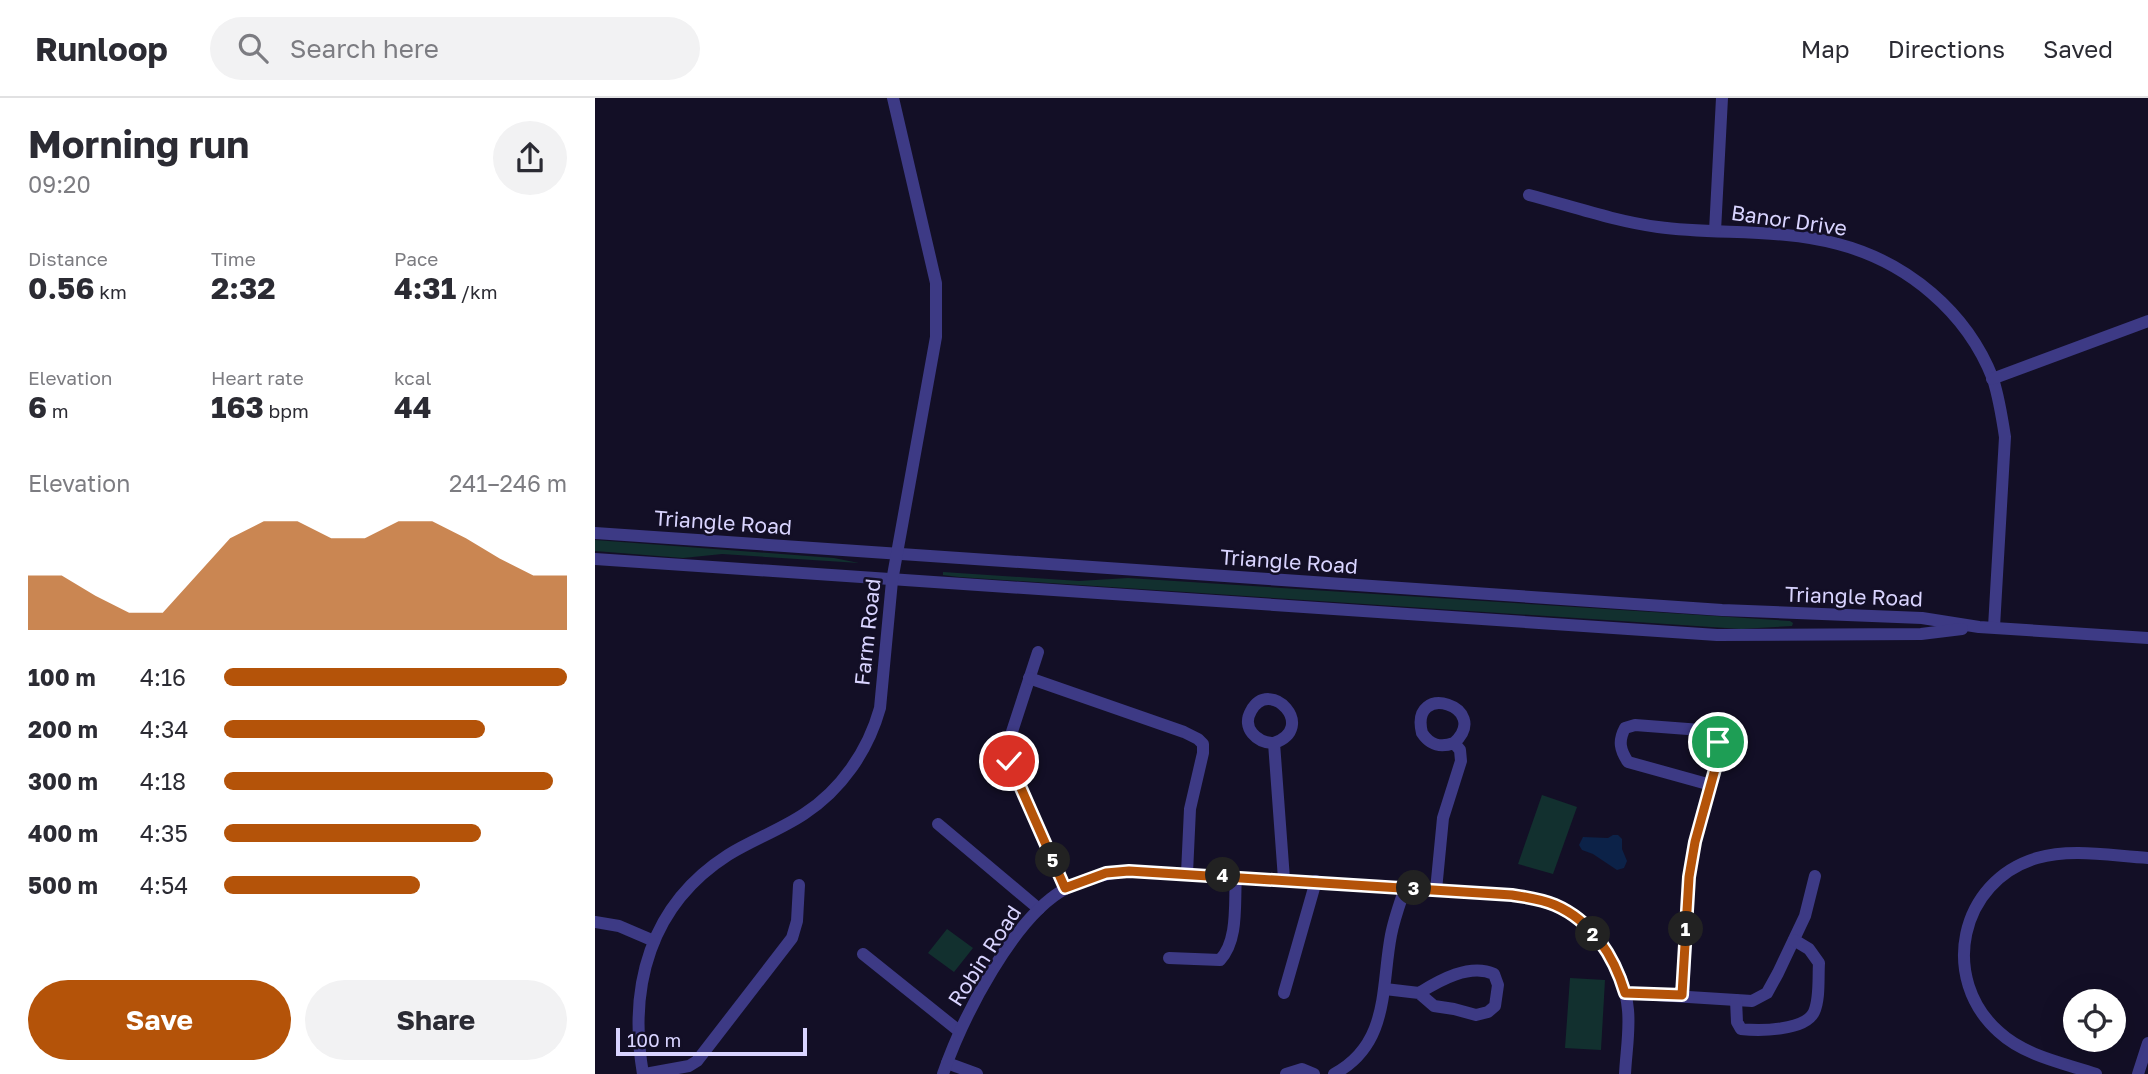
<!DOCTYPE html>
<html lang="en">
<head>
<meta charset="utf-8">
<style>
	:root { --surface:#fff; --page:#f2f2f3; --text:#2b2b33; --muted:#7c7c81; --line:#e1e1e2; --accent:#b45309 }
	body { margin:0; font-family:"Golos Text",sans-serif; background:var(--page); color:var(--text); height:100vh; display:flex; flex-direction:column; font-size:26px; white-space:nowrap }
	* { box-sizing:border-box; margin:0 }
	p { font-size:23px; color:var(--muted) }
	.icon { flex:none; width:38px; height:38px; fill:none; stroke:currentColor; stroke-width:2; stroke-linecap:round; stroke-linejoin:round }
	.map { position:relative; flex:1; overflow:hidden }
	.details { display:flex; flex-direction:column; background:var(--surface); width:595px }
	.details>* { flex:none }
	.fabs { position:absolute; left:1468px; top:891px; display:grid; gap:14px }
	.fabs a { display:grid; place-items:center; width:63px; height:63px; border-radius:50%; background:var(--surface); box-shadow:0 7px 28px #0002; font-size:35px }
	.scale { position:absolute; left:21px; bottom:18px; width:191px; box-sizing:border-box; padding-left:7px; border:4px solid #d9d4ff; border-top:0; font-size:19px; line-height:24px; white-space:nowrap; color:#d9d4ff; -webkit-text-stroke:5px #130f26; paint-order:stroke }
	.pin { position:absolute; display:grid; place-items:center; width:60px; height:60px; color:#fff; margin:-30px; border:4px solid #fff; border-radius:50%; box-shadow:0 2px 7px #0007 }
	.km { position:absolute; width:35px; height:35px; margin:-18px; border-radius:50%; background:#222; color:#fff; font-size:19px; line-height:35px; text-align:center }
	.round { display:grid; place-items:center; flex:none; width:74px; height:74px; border-radius:37px; background:var(--page) }
	.headline { display:flex; align-items:center; justify-content:space-between; height:119px; padding:0 28px }
	h1 { font-size:38px; font-weight:700; line-height:52px }
	.figures { display:grid; grid-template-columns:repeat(3,1fr); gap:10px; height:119px; padding:7px 28px }
	.figures div { display:grid; align-content:center }
	.figures b { font-size:30px; font-weight:700 }
	.figures small { font-size:19px; font-weight:400 }
	.figures p { font-size:19px }
	.chart { height:196px; padding:14px 28px }
	.chart p { display:flex; justify-content:space-between }
	.chart svg { width:100%; height:126px; margin-top:7px; fill:var(--accent); opacity:.7 }
	.cta { display:flex; gap:14px; margin-top:auto; padding:14px 28px }
	.cta a { flex:1; height:80px; border-radius:42px; background:var(--accent); color:#fff; font-size:28px; font-weight:700; line-height:80px; text-align:center }
	.cta a+a { background:var(--page); color:var(--text) }
	ul { padding:0 28px; list-style:none; font-size:23px }
	li { display:grid; grid-template-columns:112px 84px 1fr; align-items:center; height:52px }
	li i { height:18px; border-radius:9px; background:var(--accent) }
	header { display:flex; align-items:center; gap:42px; box-sizing:border-box; height:98px; padding:0 35px; background:var(--surface); border-bottom:2px solid var(--line) }
	header strong { font-size:33px }
	nav { display:flex; gap:38px; margin-inline-start:auto; font-size:24px }
	.search { width:490px; height:63px; background:var(--page); display:flex; align-items:center; gap:18px; box-sizing:border-box; padding:0 24px; border-radius:38px; color:var(--muted); font-size:26px }
	main { display:flex; flex:1; min-height:0 }
	.map>svg:first-child { display:block }
	.green { fill:#12302f }
	.water { fill:#0c2248 }
	.lines { fill:none; stroke-linecap:round; stroke-linejoin:round }
	.minor { stroke:#3d3a85; stroke-width:12 }
	.route-casing { stroke:#fff; stroke-width:14 }
	.route { stroke:#b45309; stroke-width:9 }
	.labels { text-anchor:middle; stroke-width:5; stroke-linejoin:round; paint-order:stroke }
	.street-label { font-size:21px; fill:#d9d4ff; stroke:#130f26 }
</style>
</head>
<body>
<header>
<strong>Runloop</strong>
<div class="search"><svg class="icon" aria-label="search" viewBox="0 0 24 24"><circle cx="10" cy="10" r="6"/><path d="M15 15l6 6"/></svg>Search here</div>
<nav><a>Map</a><a>Directions</a><a>Saved</a></nav>
</header>
<main>
<section class="details">
<div class="headline"><div><h1>Morning run</h1><p>09:20</p></div><a class="round"><svg class="icon" aria-label="share" viewBox="0 0 24 24"><path d="M12 15V3M7 8l5-5 5 5M5 13v7h14v-7"/></svg></a></div>
<div class="figures">
<div><p>Distance</p><b>0.56<small> km</small></b></div>
<div><p>Time</p><b>2:32</b></div>
<div><p>Pace</p><b>4:31<small> /km</small></b></div>
</div>
<div class="figures">
<div><p>Elevation</p><b>6<small> m</small></b></div>
<div><p>Heart rate</p><b>163<small> bpm</small></b></div>
<div><p>kcal</p><b>44</b></div>
</div>
<div class="chart"><p><span>Elevation</span>241–246 m</p>
<svg viewBox="0 0 160 44" preserveAspectRatio="none"><path d="M0 44V25L10 25L20 32L30 38L40 38L50 25L60 12L70 6L80 6L90 12L100 12L110 6L120 6L130 12L140 19L150 25L160 25V44z"/></svg>
</div>
<ul>
<li><b>100 m</b>4:16<i style="width:100%"></i></li>
<li><b>200 m</b>4:34<i style="width:76%"></i></li>
<li><b>300 m</b>4:18<i style="width:96%"></i></li>
<li><b>400 m</b>4:35<i style="width:75%"></i></li>
<li><b>500 m</b>4:54<i style="width:57%"></i></li>
</ul>
<div class="cta"><a>Save</a><a>Share</a></div>
</section>
<div class="map">
<svg width="1553" height="976" viewBox="0 0 1553 976">
	<rect width="100%" height="100%" fill="#130f26"/>
	<g class="green">
		<polygon points="0,442 239,460 264,465 127,456 88,460 0,453"/>
		<polygon points="348,474 484,483 533,480 1195,523 1198,525 1197,528 1146,531 364,479 348,477"/>
		<polygon points="947,697 982,709 958,776 923,766"/>
		<polygon points="352,831 378,850 359,874 333,855"/>
		<polygon points="975,880 1010,882 1006,952 970,950"/>
	</g>
	<polygon class="water" points="1018,737 1023,737 1027,741 1027,751 1032,763 1029,770 1022,772 998,756 987,752 984,747 988,739 1013,740"/>
	<g class="lines">
		<g class="minor">
			<path d="M934,97C976,108 1019,123 1063,129C1122,137 1185,130 1243,146C1312,164 1372,214 1398,281C1404,300 1407,319 1410,339L1399,529"/>
			<polyline points="1120,133 1127,0"/>
			<polyline points="1397,281 1553,223"/>
			<polyline points="0,435 1127,512 1327,520 1384,529 1553,540"/>
			<polyline points="0,461 1122,537 1326,536 1367,531"/>
			<polyline points="443,554 412,649 414,663 470,790"/>
			<polyline points="434,580 589,634 603,641 608,646 608,655 595,711 592,775"/>
			<path d="M1040,627L1106,632L1117,636L1123,644L1125,653L1116,687L1033,664C1025,652 1023,643 1030,630Z"/>
			<path d="M679,645C662,645 646,630 656,613C675,578 723,630 679,645L689,781"/>
			<polyline points="343,726 444,811"/>
			<path d="M841,792L848,720L866,663L865,652L859,645C898,609 814,582 827,635C835,647 845,650 859,645"/>
			<polyline points="0,824 24,828 59,843"/>
			<polyline points="268,856 364,933"/>
			<path d="M574,860L625,862C644,842 639,804 641,778"/>
			<path d="M790,891L824,895L839,908L859,911L881,917L893,914L900,908L903,887L899,876C875,865 845,882 824,895"/>
			<polyline points="689,895 721,783"/>
			<polyline points="1030,895 1157,903 1172,895 1183,875 1210,818 1220,778"/>
			<polyline points="1088,897 1094,779 1100,745 1116,687"/>
			<path d="M1141,902L1142,924L1146,931C1164,933 1210,933 1219,914C1225,901 1223,880 1224,865L1214,851L1199,842"/>
			<polyline points="352,965 382,976"/>
			<path d="M48,976C33,888 55,807 133,757C157,742 185,732 209,716C246,692 273,653 285,610L297,483L341,239V185L298,0"/>
			<polyline points="50,976 94,968 102,963 197,840 202,823 204,787"/>
			<path d="M348,976C367,921 419,817 472,790C491,780 512,775 534,773L917,797C930,799 945,801 958,807C999,823 1029,869 1033,912C1035,933 1031,955 1030,976"/>
			<polyline points="691,976 707,971 719,976"/>
			<path d="M739,976C795,946 786,889 796,837C799,821 805,805 810,790"/>
			<path d="M1501,976C1469,965 1430,958 1404,934C1344,881 1364,783 1442,760C1477,750 1517,758 1553,760"/>
			<polyline points="1543,976 1553,945"/>
		</g>
	</g>
	<g class="lines">
		<defs>
			<path id="route" d="M414,663L470,790L511,775L534,773L917,797C931,799 946,801 960,807C997,823 1019,858 1030,895L1087,897L1094,779L1100,744L1125,653L1123,644"/>
		</defs>
		<use href="#route" class="route-casing"/>
		<use href="#route" class="route"/>
	</g>
	<g class="labels">
		<g class="street-label">
			<text transform="translate(1194 123) rotate(8)" y="7">Banor Drive</text>
			<text transform="translate(128 425) rotate(4)" y="7">Triangle Road</text>
			<text transform="translate(694 464) rotate(4)" y="7">Triangle Road</text>
			<text transform="translate(1259 499) rotate(2)" y="7">Triangle Road</text>
			<text transform="translate(273 534) rotate(-84)" y="7">Farm Road</text>
			<text transform="translate(390 858) rotate(-57)" y="7">Robin Road</text>
		</g>
	</g>
</svg>
<div class="fabs">
<a><svg class="icon" aria-label="locate" viewBox="0 0 24 24"><circle cx="12" cy="12" r="6"/><path d="M12 2v4M12 18v4M2 12h4M18 12h4"/></svg></a>
</div>
<div class="scale">100 m</div>
<div class="pin" style="left:1123px;top:644px;background:#1e9e55"><svg class="icon" aria-label="arrive" viewBox="0 0 24 24"><path d="M6 21V4h12l-3 4 3 4H6"/></svg></div>
<div class="pin" style="left:414px;top:663px;background:#d93025"><svg class="icon" aria-label="check" viewBox="0 0 24 24"><path d="M5 12l5 5 9-10"/></svg></div>
<b class="km" style="left:1091px;top:831px">1</b>
<b class="km" style="left:998px;top:836px">2</b>
<b class="km" style="left:819px;top:790px">3</b>
<b class="km" style="left:628px;top:777px">4</b>
<b class="km" style="left:458px;top:762px">5</b>
</div>
</main>
</body>
</html>
